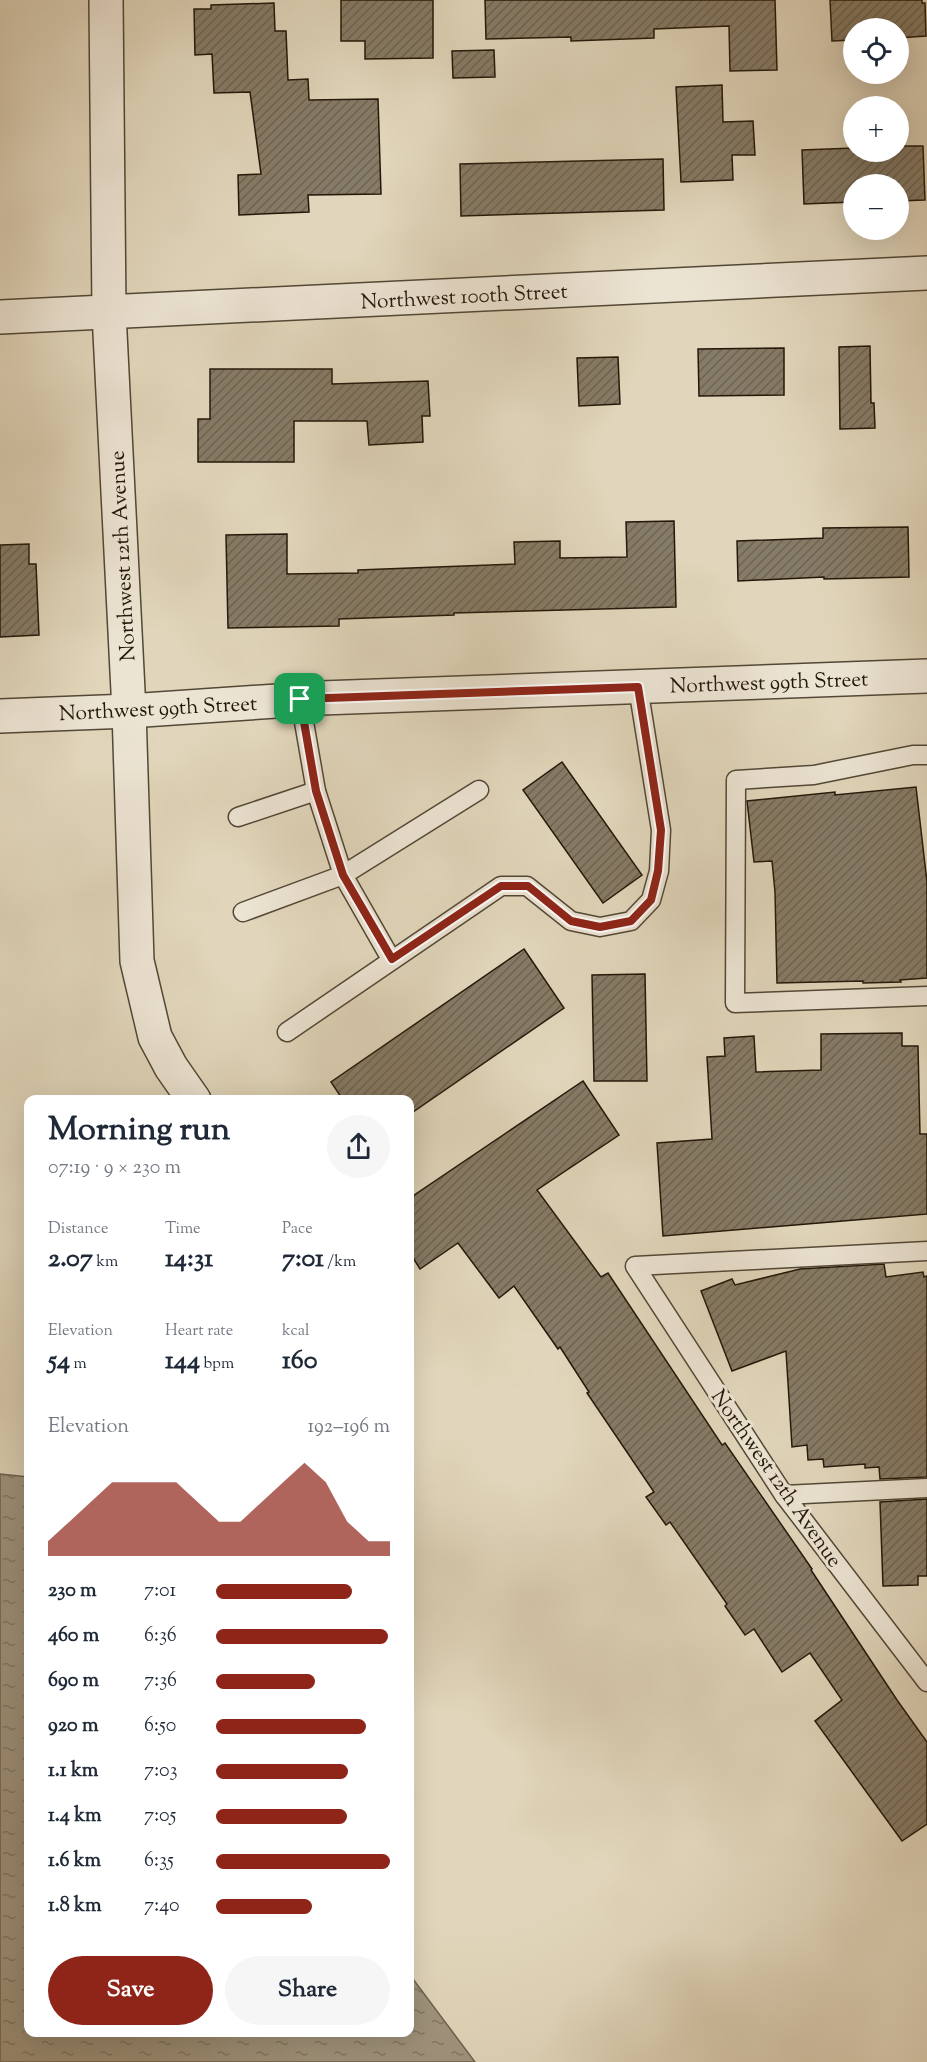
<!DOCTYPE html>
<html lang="en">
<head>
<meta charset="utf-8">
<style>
	:root { --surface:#fff; --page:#f6f6f7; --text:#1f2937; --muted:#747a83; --accent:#8f2418 }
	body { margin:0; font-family:"Sorts Mill Goudy",serif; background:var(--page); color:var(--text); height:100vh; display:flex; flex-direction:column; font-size:22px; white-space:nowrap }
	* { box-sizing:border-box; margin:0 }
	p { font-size:20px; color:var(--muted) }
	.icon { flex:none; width:33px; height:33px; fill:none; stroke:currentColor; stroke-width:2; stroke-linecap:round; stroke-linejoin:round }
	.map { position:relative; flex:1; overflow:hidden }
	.panel { position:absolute; left:24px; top:1095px; width:390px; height:942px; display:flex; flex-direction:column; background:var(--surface); border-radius:12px; box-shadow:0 6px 24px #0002 }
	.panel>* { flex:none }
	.buttons { position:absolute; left:843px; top:18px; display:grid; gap:12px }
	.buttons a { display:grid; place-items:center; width:66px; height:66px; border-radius:50%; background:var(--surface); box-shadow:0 6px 24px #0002; font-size:30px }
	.pin { position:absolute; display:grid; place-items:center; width:51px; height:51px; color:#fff; margin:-26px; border-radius:12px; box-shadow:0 3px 9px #0006 }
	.round { display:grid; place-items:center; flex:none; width:63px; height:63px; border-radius:32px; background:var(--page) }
	.summary { display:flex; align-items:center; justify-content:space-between; height:102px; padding:0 24px }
	h1 { font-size:33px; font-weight:700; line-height:45px }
	.figures { display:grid; grid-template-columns:repeat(3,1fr); gap:9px; height:102px; padding:6px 24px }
	.figures div { display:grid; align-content:center }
	.figures b { font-size:26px; font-weight:700 }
	.figures small { font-size:16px; font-weight:400 }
	.figures p { font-size:16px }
	.chart { height:168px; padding:12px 24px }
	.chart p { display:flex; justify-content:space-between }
	.chart svg { width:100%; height:108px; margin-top:6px; fill:var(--accent); opacity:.7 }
	.button { display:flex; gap:12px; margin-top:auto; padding:12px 24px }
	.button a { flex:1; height:69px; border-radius:36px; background:var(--accent); color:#fff; font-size:24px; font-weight:700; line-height:69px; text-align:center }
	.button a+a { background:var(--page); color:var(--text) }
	ul { padding:0 24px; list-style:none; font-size:20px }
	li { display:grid; grid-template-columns:96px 72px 1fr; align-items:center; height:45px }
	li i { height:15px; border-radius:8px; background:var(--accent) }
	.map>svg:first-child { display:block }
	.water { fill:url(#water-ripples); stroke:#6e6350; stroke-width:1.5 }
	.building { fill:url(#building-hatch); stroke:#23180a; stroke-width:1.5 }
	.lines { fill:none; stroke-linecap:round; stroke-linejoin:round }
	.lane-casing { stroke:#524836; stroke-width:21 }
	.street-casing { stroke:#524836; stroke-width:36 }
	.lane { stroke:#ece4d3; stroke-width:18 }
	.street { stroke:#ece4d3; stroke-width:33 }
	.route-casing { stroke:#fff; stroke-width:12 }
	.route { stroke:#8f2418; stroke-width:8 }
	.labels { text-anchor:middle; stroke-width:6; stroke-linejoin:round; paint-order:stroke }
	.street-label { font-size:21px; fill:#23180a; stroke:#ece4d3 }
</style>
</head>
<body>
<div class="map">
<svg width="927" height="2062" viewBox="0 0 927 2062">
	<defs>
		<pattern id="water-ripples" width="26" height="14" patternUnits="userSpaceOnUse" patternTransform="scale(1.5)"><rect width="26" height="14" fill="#a0957f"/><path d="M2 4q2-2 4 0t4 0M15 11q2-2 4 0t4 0" fill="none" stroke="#827966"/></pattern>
		<pattern id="building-hatch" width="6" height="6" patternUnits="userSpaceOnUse" patternTransform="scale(1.5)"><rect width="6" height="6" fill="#867b66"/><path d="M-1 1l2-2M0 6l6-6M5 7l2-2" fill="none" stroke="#6d6452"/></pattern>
	</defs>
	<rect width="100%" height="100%" fill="#e1d6bb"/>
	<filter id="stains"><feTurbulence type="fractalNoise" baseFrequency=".00333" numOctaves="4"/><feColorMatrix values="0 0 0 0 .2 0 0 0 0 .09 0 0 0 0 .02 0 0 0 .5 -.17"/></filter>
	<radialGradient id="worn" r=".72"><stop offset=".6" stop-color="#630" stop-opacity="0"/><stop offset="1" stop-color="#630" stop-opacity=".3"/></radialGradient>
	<polygon class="water" points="0,1474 28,1477 28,2032 410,2032 410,1975 475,2062 0,2062"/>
	<g class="building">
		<polygon points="341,0 433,0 433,58 365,59 365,41 341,41"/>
		<polygon points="485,0 775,0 777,70 730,71 729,26 654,29 654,38 571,41 571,37 486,39"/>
		<polygon points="830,0 922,0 922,3 925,3 926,36 898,38 898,28 854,28 854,40 832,41"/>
		<polygon points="274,3 275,31 286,31 288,80 308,79 309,100 378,99 381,194 308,195 309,212 239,215 238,175 261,174 250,92 214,93 212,54 195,55 194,9 211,9 211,5"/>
		<polygon points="494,50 495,77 453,78 452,51"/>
		<polygon points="722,85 723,122 753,121 755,155 732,155 733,180 681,182 676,87"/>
		<polygon points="898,146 923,146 925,200 898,201 898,184 854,184 854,202 804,204 802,150 854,148 854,152 898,152"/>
		<polygon points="663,159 664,210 461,216 460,164"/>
		<polygon points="870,346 871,403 874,403 875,428 840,429 839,347"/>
		<polygon points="784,348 784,395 699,396 698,349"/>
		<polygon points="618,357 620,404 579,406 577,358"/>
		<polygon points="210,369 332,369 332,384 428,381 430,416 422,416 423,442 369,445 367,421 294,421 294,462 198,462 198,419 210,419"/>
		<polygon points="674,521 676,607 454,613 454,615 339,619 339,626 228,628 226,535 287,534 287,574 358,573 358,570 515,564 514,542 560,541 560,558 627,557 626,522"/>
		<polygon points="908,527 909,577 824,579 824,577 738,581 737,541 823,538 823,528"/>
		<polygon points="29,544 29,564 36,564 39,635 0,637 0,545"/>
		<polygon points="562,762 642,875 603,903 523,790"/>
		<polygon points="916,787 927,882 927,978 900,980 901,982 863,983 863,981 777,983 775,892 772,861 754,862 747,801 835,792 835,795"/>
		<polygon points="524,949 564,1008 410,1114 410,1100 343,1100 331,1082"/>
		<polygon points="645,974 647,1081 594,1081 592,975"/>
		<polygon points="902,1033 902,1046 918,1046 920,1134 927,1134 927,1214 663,1236 657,1143 712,1139 707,1057 725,1056 724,1038 754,1036 756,1072 821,1070 821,1034"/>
		<polygon points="583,1081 619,1135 537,1190 601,1277 608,1273 722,1445 725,1443 812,1569 811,1570 897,1700 927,1742 927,1824 902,1841 815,1721 842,1700 810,1653 782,1672 754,1629 745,1635 725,1606 727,1604 670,1522 666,1525 646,1497 654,1492 587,1393 589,1392 560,1347 558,1349 514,1286 499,1298 458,1243 420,1269 410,1253 410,1198"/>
		<polygon points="884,1264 886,1277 923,1272 924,1277 927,1276 927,1477 880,1479 879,1467 865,1468 865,1464 824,1467 823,1459 808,1460 807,1445 792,1447 786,1351 732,1371 701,1291 732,1279 735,1285 800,1269"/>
		<polygon points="927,1499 927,1576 918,1576 918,1585 883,1586 880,1502"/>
	</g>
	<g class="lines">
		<defs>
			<g id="lane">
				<polyline points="300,699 316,791 343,875 391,959"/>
				<polyline points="927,755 913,755 814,775 736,780 735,1003 927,996"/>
				<polyline points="238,817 316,791"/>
				<polyline points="243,912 343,875 479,790"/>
				<polyline points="287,1032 501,886 527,886 571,921 600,927 631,921 651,900 659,871 661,830 638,687"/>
				<polyline points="927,1251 635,1266 784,1495 927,1682"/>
				<polyline points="784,1495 927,1488"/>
			</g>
			<g id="street">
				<polyline points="106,0 109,313 129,711 137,961 155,1037 171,1067 194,1100"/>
				<polyline points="0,317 927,273"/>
				<polyline points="0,716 129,711 321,698 927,676"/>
			</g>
		</defs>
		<use href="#lane" class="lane-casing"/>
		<use href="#street" class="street-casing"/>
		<use href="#lane" class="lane"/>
		<use href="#street" class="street"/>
	</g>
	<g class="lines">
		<defs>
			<polygon id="route" points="638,687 661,830 658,871 651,900 631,921 600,927 571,921 528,886 501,886 392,959 343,875 316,791 300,699"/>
		</defs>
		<use href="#route" class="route-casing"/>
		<use href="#route" class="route"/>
	</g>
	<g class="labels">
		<g class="street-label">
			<text transform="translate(464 296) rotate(-3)" y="7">Northwest 100th Street</text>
			<text transform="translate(122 556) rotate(-93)" y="7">Northwest 12th Avenue</text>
			<text transform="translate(769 682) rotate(-2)" y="7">Northwest 99th Street</text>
			<text transform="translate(158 708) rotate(-3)" y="7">Northwest 99th Street</text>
			<text transform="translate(777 1478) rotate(55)" y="7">Northwest 12th Avenue</text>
		</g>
	</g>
	<rect width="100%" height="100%" filter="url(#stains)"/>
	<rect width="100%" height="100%" fill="url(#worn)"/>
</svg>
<div class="buttons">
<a><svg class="icon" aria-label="locate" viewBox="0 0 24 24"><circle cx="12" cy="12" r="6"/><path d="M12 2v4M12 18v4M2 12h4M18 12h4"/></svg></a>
<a>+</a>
<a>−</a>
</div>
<div class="pin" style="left:300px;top:699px;background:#1e9e55"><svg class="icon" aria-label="arrive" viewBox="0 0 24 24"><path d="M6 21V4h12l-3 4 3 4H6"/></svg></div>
<section class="panel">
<div class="summary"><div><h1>Morning run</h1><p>07:19 · 9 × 230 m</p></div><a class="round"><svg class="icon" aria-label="share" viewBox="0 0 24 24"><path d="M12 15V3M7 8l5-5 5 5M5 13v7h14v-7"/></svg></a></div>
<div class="figures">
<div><p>Distance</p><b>2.07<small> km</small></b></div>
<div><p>Time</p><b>14:31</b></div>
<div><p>Pace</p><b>7:01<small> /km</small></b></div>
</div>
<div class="figures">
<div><p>Elevation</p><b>54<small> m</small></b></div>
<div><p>Heart rate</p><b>144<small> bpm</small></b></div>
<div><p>kcal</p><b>160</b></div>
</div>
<div class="chart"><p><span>Elevation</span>192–196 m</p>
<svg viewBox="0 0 160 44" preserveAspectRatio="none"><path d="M0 44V38L10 30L20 22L30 14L40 14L50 14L60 14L70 22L80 30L90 30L100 22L110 14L120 6L130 14L140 30L150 38L160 38V44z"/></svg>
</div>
<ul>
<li><b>230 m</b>7:01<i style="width:78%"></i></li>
<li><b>460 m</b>6:36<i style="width:99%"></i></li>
<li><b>690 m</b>7:36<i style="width:57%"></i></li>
<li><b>920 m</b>6:50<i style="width:86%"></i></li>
<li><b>1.1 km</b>7:03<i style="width:76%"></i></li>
<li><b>1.4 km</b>7:05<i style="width:75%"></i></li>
<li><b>1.6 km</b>6:35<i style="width:100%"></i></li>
<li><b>1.8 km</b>7:40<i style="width:55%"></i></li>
</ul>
<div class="button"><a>Save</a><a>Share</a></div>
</section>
</div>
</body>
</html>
